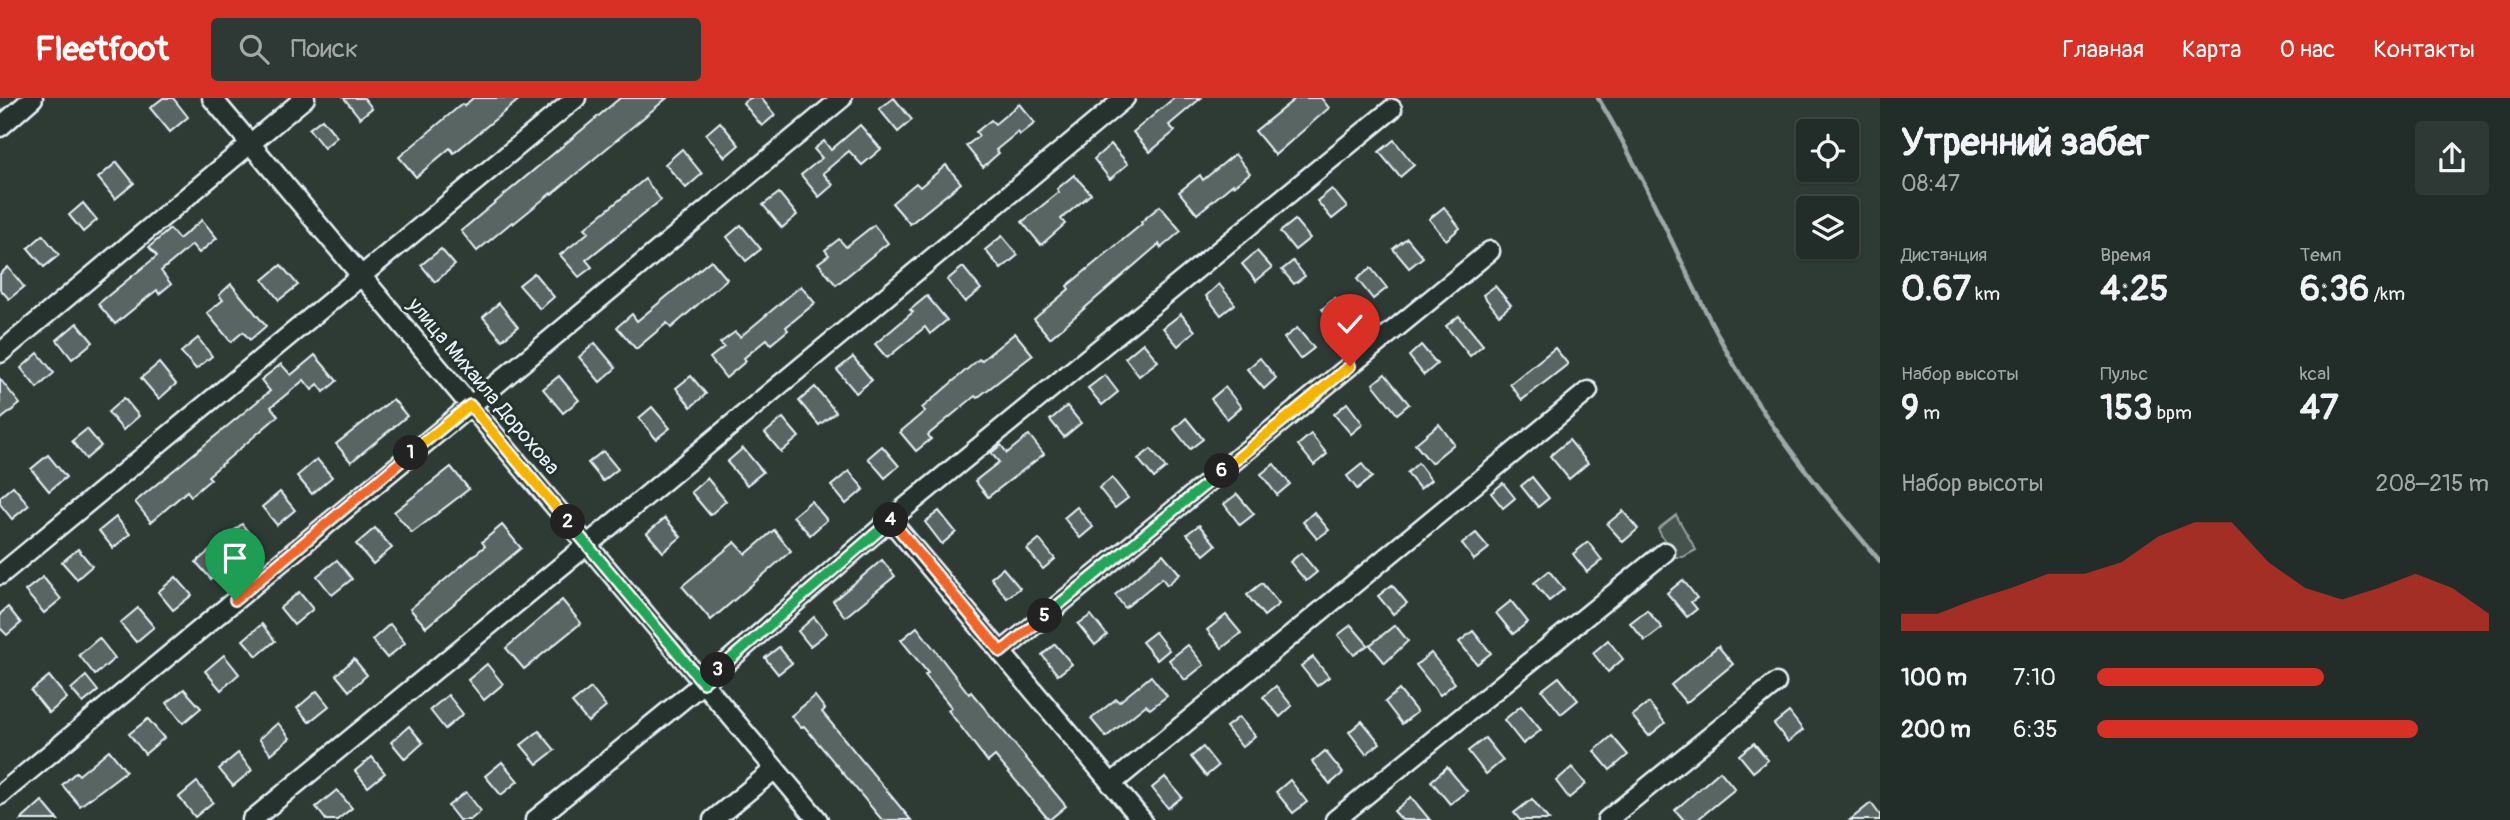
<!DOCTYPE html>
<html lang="ru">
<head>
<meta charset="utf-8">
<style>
	:root { --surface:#222c28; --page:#2e3834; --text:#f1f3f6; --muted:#a2a7a8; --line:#3f4845; --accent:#d93025 }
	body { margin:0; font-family:Pangolin,sans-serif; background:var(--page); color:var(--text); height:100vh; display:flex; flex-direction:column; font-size:26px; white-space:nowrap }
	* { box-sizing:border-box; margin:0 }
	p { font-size:23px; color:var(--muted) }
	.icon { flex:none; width:38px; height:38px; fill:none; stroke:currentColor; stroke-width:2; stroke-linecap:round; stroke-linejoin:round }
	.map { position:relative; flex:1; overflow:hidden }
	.panel { display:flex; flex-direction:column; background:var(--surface); width:630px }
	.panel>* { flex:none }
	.tools { position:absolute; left:1796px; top:21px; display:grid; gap:14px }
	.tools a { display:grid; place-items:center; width:63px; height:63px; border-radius:7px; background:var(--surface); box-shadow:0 2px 5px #0004,0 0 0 2px var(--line); font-size:35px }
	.pin { position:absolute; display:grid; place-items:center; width:60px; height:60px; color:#fff; margin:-72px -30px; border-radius:50% 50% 50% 0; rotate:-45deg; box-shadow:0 0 7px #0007 }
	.pin .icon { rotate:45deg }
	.km { position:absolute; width:35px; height:35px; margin:-18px; border-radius:50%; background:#222; color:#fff; font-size:19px; line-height:35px; text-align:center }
	.round { display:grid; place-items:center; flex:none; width:74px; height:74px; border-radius:7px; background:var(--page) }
	.overview { display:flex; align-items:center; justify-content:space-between; height:119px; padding:0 21px }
	h1 { font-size:38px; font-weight:700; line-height:52px }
	.stats { display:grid; grid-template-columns:repeat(3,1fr); gap:10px; height:119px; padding:7px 21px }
	.stats div { display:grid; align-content:center }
	.stats b { font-size:35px; font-weight:700 }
	.stats small { font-size:19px; font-weight:400 }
	.stats p { font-size:19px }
	.chart { height:196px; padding:14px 21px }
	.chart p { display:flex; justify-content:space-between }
	.chart svg { width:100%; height:126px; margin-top:7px; fill:var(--accent); opacity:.7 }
	ul { padding:0 21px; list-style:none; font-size:23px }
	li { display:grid; grid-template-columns:112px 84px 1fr; align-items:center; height:52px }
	li i { height:18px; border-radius:9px; background:var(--accent) }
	header { display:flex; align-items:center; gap:42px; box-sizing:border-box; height:98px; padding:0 35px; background:var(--accent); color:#fff }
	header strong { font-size:33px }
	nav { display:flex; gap:38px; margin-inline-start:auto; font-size:24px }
	.search { width:490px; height:63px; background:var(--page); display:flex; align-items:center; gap:18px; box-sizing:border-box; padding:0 24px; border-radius:7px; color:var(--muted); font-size:26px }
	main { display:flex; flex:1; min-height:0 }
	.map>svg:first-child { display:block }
	.green { fill:#45524e; stroke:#96a2a3; stroke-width:2 }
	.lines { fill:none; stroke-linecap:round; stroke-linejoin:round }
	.stream { stroke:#9da8a9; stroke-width:4.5 }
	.building { fill:#596563; stroke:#e8f1f8; stroke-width:2 }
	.minor-casing { stroke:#e8f1f8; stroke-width:23 }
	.minor { stroke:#26332d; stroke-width:18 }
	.split-1-casing { stroke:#fff; stroke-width:14 }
	.split-2-casing { stroke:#fff; stroke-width:14 }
	.split-3-casing { stroke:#fff; stroke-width:14 }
	.split-4-casing { stroke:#fff; stroke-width:14 }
	.split-5-casing { stroke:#fff; stroke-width:14 }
	.split-6-casing { stroke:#fff; stroke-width:14 }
	.split-7-casing { stroke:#fff; stroke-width:14 }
	.split-1 { stroke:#f0652b; stroke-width:9 }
	.split-2 { stroke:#f5b400; stroke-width:9 }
	.split-3 { stroke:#22a559; stroke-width:9 }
	.split-4 { stroke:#22a559; stroke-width:9 }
	.split-5 { stroke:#f0652b; stroke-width:9 }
	.split-6 { stroke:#22a559; stroke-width:9 }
	.split-7 { stroke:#f5b400; stroke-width:9 }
	.labels { text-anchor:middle; stroke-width:6; stroke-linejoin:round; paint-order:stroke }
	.street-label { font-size:21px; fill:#e8f1f8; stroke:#26332d }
</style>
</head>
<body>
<header>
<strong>Fleetfoot</strong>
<div class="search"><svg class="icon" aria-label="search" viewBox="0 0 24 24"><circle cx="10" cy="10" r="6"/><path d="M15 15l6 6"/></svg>Поиск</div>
<nav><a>Главная</a><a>Карта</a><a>О нас</a><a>Контакты</a></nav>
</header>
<main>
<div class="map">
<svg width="1880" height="722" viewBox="0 0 1880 722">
	<rect width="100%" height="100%" fill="#2e3b35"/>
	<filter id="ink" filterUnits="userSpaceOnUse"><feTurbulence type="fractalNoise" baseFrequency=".0143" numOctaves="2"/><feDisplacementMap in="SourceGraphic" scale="14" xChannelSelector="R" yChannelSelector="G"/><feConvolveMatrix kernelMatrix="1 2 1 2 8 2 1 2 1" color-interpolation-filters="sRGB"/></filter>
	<g filter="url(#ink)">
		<polygon class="green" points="1676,417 1696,452 1683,459 1673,459 1658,431"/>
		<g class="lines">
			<path class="stream" d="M1598,0C1656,96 1693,203 1753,298C1790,356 1835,410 1880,463"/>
		</g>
		<g class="building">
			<polygon points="163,0 173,0 188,19 170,34 150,10"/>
			<polygon points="344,0 364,0 372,10 360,20"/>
			<polygon points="473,0 521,0 454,55 450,50 416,79 399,59 462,6 464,8"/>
			<polygon points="620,0 667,0 552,96 551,95 513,126 512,124 477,153 461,133"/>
			<polygon points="750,0 761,0 775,17 762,28 743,5"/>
			<polygon points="894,0 912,22 898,34 879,11"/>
			<polygon points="1174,0 1201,0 1169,27 1175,33 1150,54 1133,34"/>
			<polygon points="1296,0 1321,0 1329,10 1275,57 1255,33"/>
			<polygon points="1019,6 1035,25 1020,37 1018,34 996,52 999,55 983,69 966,48 979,38 976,34 991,22 995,26"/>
			<polygon points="322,21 337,39 324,50 309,31"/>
			<polygon points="720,24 739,47 725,59 706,36"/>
			<polygon points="860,27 881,51 862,67 849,53 823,75 833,87 819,99 801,77 822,60 814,51 824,43 831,52"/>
			<polygon points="1394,42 1414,67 1400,79 1379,54"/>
			<polygon points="1111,46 1128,66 1110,81 1094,61"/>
			<polygon points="682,51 702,76 686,90 665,66"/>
			<polygon points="1235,56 1250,75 1234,88 1233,86 1197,116 1179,94 1200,77 1203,82"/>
			<polygon points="117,64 134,85 115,101 98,80"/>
			<polygon points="946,67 961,85 910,126 892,105 916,85 920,89"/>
			<polygon points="1074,77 1091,96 1061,121 1065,126 1041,147 1022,124 1059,94 1057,91"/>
			<polygon points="645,81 661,102 586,162 592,169 579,179 560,157 589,134 585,130"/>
			<polygon points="1332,91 1347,109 1332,121 1317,103"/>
			<polygon points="779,95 797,117 782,130 763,107"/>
			<polygon points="83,105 97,122 83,134 69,117"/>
			<polygon points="1160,108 1181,133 1161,150 1159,146 1050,240 1034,221 1069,191 1067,188 1142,126 1141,124"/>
			<polygon points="1444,109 1460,130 1446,142 1429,121"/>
			<polygon points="202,122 217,140 199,155 192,147 161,173 171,186 159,196 157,192 148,199 115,226 98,206 157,158 149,149 170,131 179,141"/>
			<polygon points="1295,122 1310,140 1295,152 1280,134"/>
			<polygon points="741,127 761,151 746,163 727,139"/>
			<polygon points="874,127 888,145 836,187 818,165 829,157 825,152 839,141 846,149"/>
			<polygon points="43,137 59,157 44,169 28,150"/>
			<polygon points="1002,138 1018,157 1001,171 985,152"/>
			<polygon points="1407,140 1423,159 1409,170 1393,151"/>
			<polygon points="441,151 455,167 435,184 421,167"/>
			<polygon points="1257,153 1272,170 1256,183 1242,166"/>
			<polygon points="711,162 727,181 671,230 667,225 636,251 617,229 632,216 637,223"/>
			<polygon points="1293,163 1305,178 1294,186 1282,172"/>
			<polygon points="281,167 298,187 279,202 263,182"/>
			<polygon points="8,169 24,189 9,201 0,191 0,176"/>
			<polygon points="963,169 981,191 965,204 947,182"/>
			<polygon points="1371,170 1387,190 1373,201 1357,181"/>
			<polygon points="534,175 554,199 540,211 519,187"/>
			<polygon points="231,186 266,228 250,242 243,234 231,244 207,215 223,202 219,197"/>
			<polygon points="1219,186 1235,206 1221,217 1206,198"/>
			<polygon points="801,188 815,205 786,229 788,232 771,246 767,241 744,260 746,263 726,280 710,260 724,249 720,245 735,234 740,239"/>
			<polygon points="1495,188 1511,207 1499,217 1483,197"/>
			<polygon points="927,198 947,222 930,236 925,229 887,260 875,246 913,214 910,212"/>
			<polygon points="1335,200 1349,219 1337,229 1322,211"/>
			<polygon points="499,205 518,229 502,242 483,219"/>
			<polygon points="1181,216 1195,233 1178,248 1163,230"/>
			<polygon points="1459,218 1483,247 1470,258 1446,228"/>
			<polygon points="77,225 93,244 72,261 57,242"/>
			<polygon points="1297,230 1314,250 1300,261 1284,240"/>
			<polygon points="1015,235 1033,257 977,300 975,298 928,337 931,341 916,353 900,334 925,313 922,310 979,261 981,263"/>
			<polygon points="198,240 212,258 196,271 181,254"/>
			<polygon points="595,245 616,270 600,284 579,259"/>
			<polygon points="1143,245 1158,263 1139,278 1125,260"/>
			<polygon points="1421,247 1437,266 1424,277 1409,258"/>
			<polygon points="1555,250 1568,266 1522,302 1510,286"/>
			<polygon points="38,255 54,275 37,290 21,270"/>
			<polygon points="315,257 337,283 324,294 318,286 312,292 304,282 271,309 278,318 208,378 211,381 191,398 187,393 151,424 135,404 270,293 261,282 281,266 291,277"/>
			<polygon points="853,259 872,282 856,295 837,272"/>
			<polygon points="1260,260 1276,280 1264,291 1247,271"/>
			<polygon points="159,265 176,286 159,301 141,280"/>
			<polygon points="1385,276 1409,306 1397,316 1373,286"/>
			<polygon points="1105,277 1118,294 1102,307 1088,290"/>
			<polygon points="559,278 579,302 563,315 543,291"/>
			<polygon points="691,278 706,296 691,309 676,290"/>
			<polygon points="0,281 20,306 0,322"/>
			<polygon points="815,289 836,314 819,327 799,303"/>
			<polygon points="1225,289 1241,309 1227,321 1211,301"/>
			<polygon points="124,300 139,318 123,332 108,314"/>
			<polygon points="393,301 407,318 351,364 336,346"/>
			<polygon points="1347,305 1363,326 1351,336 1334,316"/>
			<polygon points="1067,308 1081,325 1064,339 1050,322"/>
			<polygon points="652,309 670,330 656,341 639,320"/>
			<polygon points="783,320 799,339 781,354 765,335"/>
			<polygon points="1186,320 1203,341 1190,351 1174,331"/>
			<polygon points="1439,326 1454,346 1431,365 1415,346"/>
			<polygon points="87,331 101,348 86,361 72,343"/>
			<polygon points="1311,336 1327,356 1314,367 1298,347"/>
			<polygon points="1029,337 1044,356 988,399 975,383 999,364 991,355 1001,347 1007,355"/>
			<polygon points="1569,342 1588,365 1569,381 1550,358"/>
			<polygon points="882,348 899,368 885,380 868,360"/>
			<polygon points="743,350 763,374 747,387 727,364"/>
			<polygon points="1151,351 1166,370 1154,380 1138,361"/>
			<polygon points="603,353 618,371 603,383 588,365"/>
			<polygon points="48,357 66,379 49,393 31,371"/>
			<polygon points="317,361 332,379 312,396 297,378"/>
			<polygon points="1418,365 1431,382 1420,391 1407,375"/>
			<polygon points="1274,366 1290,386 1277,397 1261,376"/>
			<polygon points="1362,366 1372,379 1357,391 1347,378"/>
			<polygon points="451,369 469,391 412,435 394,414"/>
			<polygon points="849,373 864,391 846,406 831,388"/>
			<polygon points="1532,379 1549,400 1538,409 1521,388"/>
			<polygon points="707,380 726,403 710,417 691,394"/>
			<polygon points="1112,380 1128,400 1115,410 1099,390"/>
			<polygon points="1503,385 1515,400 1503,410 1491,395"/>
			<polygon points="13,388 29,407 12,421 0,406 0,399"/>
			<polygon points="280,394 295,412 277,427 262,409"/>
			<polygon points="1237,396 1254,416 1240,427 1224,406"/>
			<polygon points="811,403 827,422 810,437 793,418"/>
			<polygon points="1077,409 1093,429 1080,440 1064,420"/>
			<polygon points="939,413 956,434 942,446 925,424"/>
			<polygon points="1623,413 1638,431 1623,444 1607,426"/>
			<polygon points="1314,414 1329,432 1317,441 1303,424"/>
			<polygon points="116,419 130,436 113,450 99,433"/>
			<polygon points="665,420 681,439 663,454 647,435"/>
			<polygon points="242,426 256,444 211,481 196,464"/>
			<polygon points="502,427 521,450 426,529 410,511 485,448 482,444"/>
			<polygon points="1199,427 1216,447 1204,457 1187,436"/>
			<polygon points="375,430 392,450 373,466 356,446"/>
			<polygon points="774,432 791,453 711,522 682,488 735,444 746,456"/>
			<polygon points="1476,435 1489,450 1474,462 1462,446"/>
			<polygon points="1039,441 1055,461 1043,471 1027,451"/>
			<polygon points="1588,444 1602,462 1587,474 1573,456"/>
			<polygon points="78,451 92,468 77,481 62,464"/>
			<polygon points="1301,455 1317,474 1306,483 1290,464"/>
			<polygon points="1163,456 1180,476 1167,487 1162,480 1125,510 1115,497"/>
			<polygon points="337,462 352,481 332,497 317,478"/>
			<polygon points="882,462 895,478 845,519 833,503"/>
			<polygon points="1003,470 1020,490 1007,500 991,480"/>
			<polygon points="1549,473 1564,491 1549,503 1534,485"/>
			<polygon points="43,479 61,501 44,515 25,493"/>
			<polygon points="176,479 192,497 173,512 158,494"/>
			<polygon points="1683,482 1697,500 1691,504 1697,511 1687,519 1667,495"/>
			<polygon points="1262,485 1279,506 1264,518 1247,497"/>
			<polygon points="1392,487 1407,505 1393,516 1378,498"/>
			<polygon points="299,494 313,511 294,527 280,510"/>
			<polygon points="562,502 581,525 524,571 506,550"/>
			<polygon points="1511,503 1528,524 1513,536 1496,515"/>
			<polygon points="8,509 21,525 7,537 0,530 0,516"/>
			<polygon points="138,510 154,529 136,544 120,525"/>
			<polygon points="1647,512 1662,530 1645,543 1630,525"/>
			<polygon points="1091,517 1107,537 1095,547 1078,526"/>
			<polygon points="1226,517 1241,535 1222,550 1207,532"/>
			<polygon points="814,519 827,535 810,548 798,533"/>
			<polygon points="262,526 275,543 257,558 243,542"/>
			<polygon points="390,526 405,545 387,560 372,542"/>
			<polygon points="1351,527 1368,547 1354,557 1338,537"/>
			<polygon points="1395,527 1408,543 1385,565 1370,547"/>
			<polygon points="917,529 969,596 971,594 1066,708 1049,722 995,658 988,664 948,612 952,610 925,577 928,575 901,542"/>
			<polygon points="1473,533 1491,555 1477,566 1459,544"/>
			<polygon points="1155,534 1169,552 1157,562 1142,544"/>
			<polygon points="99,540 115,560 95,577 79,557"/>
			<polygon points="1608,542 1623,561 1608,574 1593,555"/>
			<polygon points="1055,546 1072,566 1058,577 1042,557"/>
			<polygon points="1188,547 1204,567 1185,582 1169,562"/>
			<polygon points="1718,548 1733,566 1686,605 1671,587"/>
			<polygon points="779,549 792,565 778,576 765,560"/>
			<polygon points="1431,555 1455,585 1440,597 1416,567"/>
			<polygon points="224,557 239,576 221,592 205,573"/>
			<polygon points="1313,559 1329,579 1317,588 1301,568"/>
			<polygon points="354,561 367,577 349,593 336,577"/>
			<polygon points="487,566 503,586 484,602 468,582"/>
			<polygon points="49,578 67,600 49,615 31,593"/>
			<polygon points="86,578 98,593 83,605 71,591"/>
			<polygon points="1151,578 1167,598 1150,611 1146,607 1106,639 1091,621 1116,601 1119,604"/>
			<polygon points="1559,579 1578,602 1561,616 1542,592"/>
			<polygon points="1276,588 1292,608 1280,619 1263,599"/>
			<polygon points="591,590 606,609 588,624 572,605"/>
			<polygon points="184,591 201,610 183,625 167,605"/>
			<polygon points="1399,592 1417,614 1402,626 1385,604"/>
			<polygon points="317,593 329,608 309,624 297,610"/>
			<polygon points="448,597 463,616 445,631 430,612"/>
			<polygon points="815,598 825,611 822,614 911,722 882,722 804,628 801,630 791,618"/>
			<polygon points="1649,605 1665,625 1649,638 1632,618"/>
			<polygon points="1521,608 1541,632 1523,646 1504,622"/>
			<polygon points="1789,614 1803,632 1788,644 1774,626"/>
			<polygon points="1239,619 1255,638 1242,649 1226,629"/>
			<polygon points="148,621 164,640 145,656 129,636"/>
			<polygon points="1362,623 1380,645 1366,656 1349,634"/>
			<polygon points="278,625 290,640 271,656 259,641"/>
			<polygon points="409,628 423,645 405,661 391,644"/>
			<polygon points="539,633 555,652 537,666 521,647"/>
			<polygon points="1612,638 1628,657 1610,672 1594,653"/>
			<polygon points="1485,640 1503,662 1486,676 1468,653"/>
			<polygon points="1754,645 1768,662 1753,674 1739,657"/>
			<polygon points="1203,649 1218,668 1206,678 1191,659"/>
			<polygon points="109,652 126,673 80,708 62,687 76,674 79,677"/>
			<polygon points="1325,653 1343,675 1330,686 1312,664"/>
			<polygon points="238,655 252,672 233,688 219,671"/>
			<polygon points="372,659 385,675 368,689 355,673"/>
			<polygon points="502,664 518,683 501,697 485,678"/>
			<polygon points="1447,669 1467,693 1450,706 1431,683"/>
			<polygon points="1572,669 1586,686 1569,700 1556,683"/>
			<polygon points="1720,673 1735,691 1697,722 1684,722 1675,712"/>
			<polygon points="1165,679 1182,699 1168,710 1152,690"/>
			<polygon points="1290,682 1307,704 1293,715 1276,694"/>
			<polygon points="197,684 213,704 195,719 179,699"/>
			<polygon points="337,692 352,710 337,722 326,722 316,709"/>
			<polygon points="466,694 481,713 470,722 459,722 448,708"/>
			<polygon points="1411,699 1430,722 1402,722 1394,713"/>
			<polygon points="1532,701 1549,722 1520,722 1514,715"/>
			<polygon points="42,703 58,722 21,722"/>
			<polygon points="1871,705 1880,717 1880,722 1850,722"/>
		</g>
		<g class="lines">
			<defs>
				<g id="minor">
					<polyline points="212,0 818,722"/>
					<polyline points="0,29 33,0"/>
					<polyline points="0,255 305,0"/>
					<polyline points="890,422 1142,722"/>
					<polyline points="0,477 576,0"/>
					<polyline points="1001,554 1490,153"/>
					<polyline points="1111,686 1588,293"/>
					<polyline points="0,697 842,0"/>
					<polyline points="252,722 587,447 1125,0"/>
					<polyline points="535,722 703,585 890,422 1392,11"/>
					<polyline points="713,722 775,671"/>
					<polyline points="1335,722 1665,454"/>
					<polyline points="1607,722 1776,585"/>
				</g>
			</defs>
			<use href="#minor" class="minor-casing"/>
			<use href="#minor" class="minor"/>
		</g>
	</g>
	<g class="lines" filter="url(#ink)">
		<defs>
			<polyline id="split-1" points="235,502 411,355"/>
			<polyline id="split-2" points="411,355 470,307 568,424"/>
			<polyline id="split-3" points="568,424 703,585 718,572"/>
			<polyline id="split-4" points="718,572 891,422"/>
			<polyline id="split-5" points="891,422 1001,554 1045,518"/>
			<polyline id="split-6" points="1045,518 1222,373"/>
			<polyline id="split-7" points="1222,373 1350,268"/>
		</defs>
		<use href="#split-1" class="split-1-casing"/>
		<use href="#split-2" class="split-2-casing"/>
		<use href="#split-3" class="split-3-casing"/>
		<use href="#split-4" class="split-4-casing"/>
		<use href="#split-5" class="split-5-casing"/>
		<use href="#split-6" class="split-6-casing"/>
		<use href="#split-7" class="split-7-casing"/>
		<use href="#split-1" class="split-1"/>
		<use href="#split-2" class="split-2"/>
		<use href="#split-3" class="split-3"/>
		<use href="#split-4" class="split-4"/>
		<use href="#split-5" class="split-5"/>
		<use href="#split-6" class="split-6"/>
		<use href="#split-7" class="split-7"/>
	</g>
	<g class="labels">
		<g class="street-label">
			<text transform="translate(484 288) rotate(50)" y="7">улица Михаила Дорохова</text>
		</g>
	</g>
</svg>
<div class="tools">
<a><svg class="icon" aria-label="locate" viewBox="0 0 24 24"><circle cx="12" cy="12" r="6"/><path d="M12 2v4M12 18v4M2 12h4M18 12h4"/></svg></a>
<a><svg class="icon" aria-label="layers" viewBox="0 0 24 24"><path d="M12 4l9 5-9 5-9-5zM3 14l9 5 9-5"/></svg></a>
</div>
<div class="pin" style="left:235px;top:502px;background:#1e9e55"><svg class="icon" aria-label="arrive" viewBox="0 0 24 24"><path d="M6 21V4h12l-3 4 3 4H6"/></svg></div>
<div class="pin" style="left:1350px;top:268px;background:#d93025"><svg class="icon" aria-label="check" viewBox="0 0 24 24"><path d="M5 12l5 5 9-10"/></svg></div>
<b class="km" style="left:411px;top:355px">1</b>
<b class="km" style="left:568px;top:424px">2</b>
<b class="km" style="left:718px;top:572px">3</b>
<b class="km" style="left:891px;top:422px">4</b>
<b class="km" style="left:1045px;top:518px">5</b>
<b class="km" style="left:1222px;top:373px">6</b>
</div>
<section class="panel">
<div class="overview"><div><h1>Утренний забег</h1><p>08:47</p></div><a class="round"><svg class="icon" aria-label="share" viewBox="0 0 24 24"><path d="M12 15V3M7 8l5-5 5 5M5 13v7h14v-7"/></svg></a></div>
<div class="stats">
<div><p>Дистанция</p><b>0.67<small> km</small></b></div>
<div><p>Время</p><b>4:25</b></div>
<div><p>Темп</p><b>6:36<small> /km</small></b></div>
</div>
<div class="stats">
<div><p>Набор высоты</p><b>9<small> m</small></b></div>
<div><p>Пульс</p><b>153<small> bpm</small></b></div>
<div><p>kcal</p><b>47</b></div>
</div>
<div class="chart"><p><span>Набор высоты</span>208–215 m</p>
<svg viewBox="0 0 160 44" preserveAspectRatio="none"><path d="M0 44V38L10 38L20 33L30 29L40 24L50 24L60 20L70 11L80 6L90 6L100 20L110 29L120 33L130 29L140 24L150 29L160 38V44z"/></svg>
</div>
<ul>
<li><b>100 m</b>7:10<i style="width:58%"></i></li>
<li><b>200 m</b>6:35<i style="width:82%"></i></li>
</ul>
</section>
</main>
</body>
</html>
